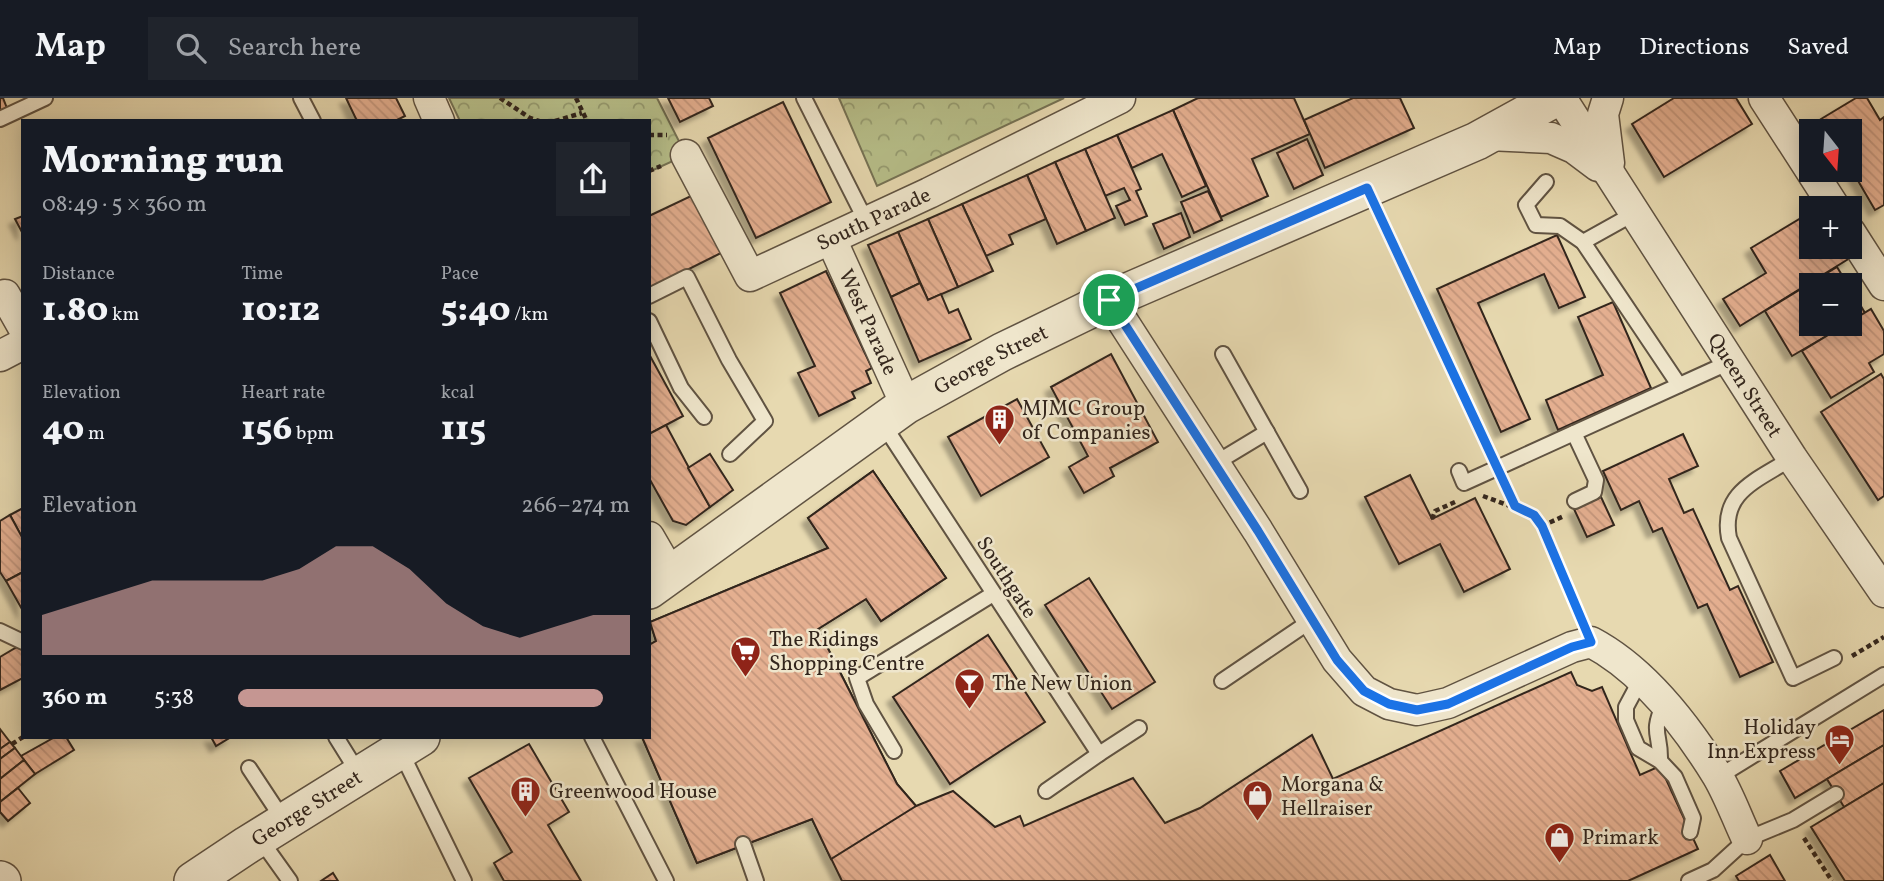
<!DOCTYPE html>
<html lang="en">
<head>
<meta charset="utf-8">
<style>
	:root { --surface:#171b24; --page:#20242c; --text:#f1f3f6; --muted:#9ea1a6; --line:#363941; --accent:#c59692 }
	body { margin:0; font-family:Vollkorn,serif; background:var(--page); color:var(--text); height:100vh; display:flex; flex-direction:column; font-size:26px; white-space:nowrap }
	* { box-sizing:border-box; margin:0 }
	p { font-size:23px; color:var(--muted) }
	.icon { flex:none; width:38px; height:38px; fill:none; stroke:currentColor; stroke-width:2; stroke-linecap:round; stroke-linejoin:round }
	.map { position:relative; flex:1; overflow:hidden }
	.side { position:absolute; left:21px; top:21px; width:630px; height:620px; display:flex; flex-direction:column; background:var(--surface); border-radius:0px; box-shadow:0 4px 18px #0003 }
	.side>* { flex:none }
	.needle { width:46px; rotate:163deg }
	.tools { position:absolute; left:1799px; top:21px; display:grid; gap:14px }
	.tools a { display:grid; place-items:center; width:63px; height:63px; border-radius:0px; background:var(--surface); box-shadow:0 4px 18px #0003; font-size:35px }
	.pin { position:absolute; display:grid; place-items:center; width:60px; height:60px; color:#fff; margin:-30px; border:4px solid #fff; border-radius:50%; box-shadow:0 2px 7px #0007 }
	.round { display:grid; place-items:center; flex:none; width:74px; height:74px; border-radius:0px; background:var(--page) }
	.summary { display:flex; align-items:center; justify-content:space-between; height:119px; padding:0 21px }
	h1 { font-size:38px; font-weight:800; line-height:52px }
	.figures { display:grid; grid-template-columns:repeat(3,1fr); gap:10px; height:119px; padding:7px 21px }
	.figures div { display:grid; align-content:center }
	.figures b { font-size:35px; font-weight:800 }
	.figures small { font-size:19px; font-weight:400 }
	.figures p { font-size:19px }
	.chart { height:196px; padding:14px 21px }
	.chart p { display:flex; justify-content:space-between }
	.chart svg { width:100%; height:126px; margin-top:7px; fill:var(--accent); opacity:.7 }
	ul { padding:0 21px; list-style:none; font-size:23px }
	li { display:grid; grid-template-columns:112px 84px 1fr; align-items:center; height:52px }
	li i { height:18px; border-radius:9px; background:var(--accent) }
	header { display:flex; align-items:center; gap:42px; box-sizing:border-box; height:98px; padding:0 35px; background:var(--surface); border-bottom:2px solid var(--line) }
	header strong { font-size:33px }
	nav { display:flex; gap:38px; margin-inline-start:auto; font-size:24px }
	.search { width:490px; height:63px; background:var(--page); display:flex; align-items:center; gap:18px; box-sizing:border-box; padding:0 24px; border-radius:0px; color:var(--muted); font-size:26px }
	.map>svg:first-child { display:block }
	.forest { fill:url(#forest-crowns); stroke:#757254; stroke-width:2 }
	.building { fill:url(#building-back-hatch); stroke:#33261d; stroke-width:2; filter:url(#shadow) }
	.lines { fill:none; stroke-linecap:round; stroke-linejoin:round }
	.service-casing { stroke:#605342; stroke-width:18 }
	.minor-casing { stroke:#605342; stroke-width:33 }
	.tertiary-casing { stroke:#605342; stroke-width:40 }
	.path { stroke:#33261d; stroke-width:4.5; stroke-dasharray:5 3.5; stroke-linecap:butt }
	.service { stroke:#efe6cc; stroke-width:14 }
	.minor { stroke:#efe6cc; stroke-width:30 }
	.tertiary { stroke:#efe6cc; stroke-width:37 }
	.route-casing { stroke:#fff; stroke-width:14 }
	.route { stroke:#1a73e8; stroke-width:9 }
	.labels { text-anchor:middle; stroke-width:5; stroke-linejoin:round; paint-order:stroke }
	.street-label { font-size:21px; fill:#33261d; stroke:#efe6cc }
	.poi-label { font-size:21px; fill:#33261d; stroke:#efe6cc; text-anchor:start }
</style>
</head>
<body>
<header>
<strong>Map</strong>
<div class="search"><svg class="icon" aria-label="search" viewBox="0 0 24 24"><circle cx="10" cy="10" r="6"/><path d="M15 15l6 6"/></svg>Search here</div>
<nav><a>Map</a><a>Directions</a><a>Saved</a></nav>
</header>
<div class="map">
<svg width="1884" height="783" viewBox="0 0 1884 783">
	<defs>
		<pattern id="forest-crowns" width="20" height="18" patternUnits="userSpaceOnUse" patternTransform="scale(1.75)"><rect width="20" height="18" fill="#b7bf8a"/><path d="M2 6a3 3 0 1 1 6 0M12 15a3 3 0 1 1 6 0" fill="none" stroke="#959b70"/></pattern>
		<pattern id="building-back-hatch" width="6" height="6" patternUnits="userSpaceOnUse" patternTransform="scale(1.75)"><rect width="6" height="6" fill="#e4af90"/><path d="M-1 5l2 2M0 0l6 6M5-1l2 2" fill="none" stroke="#c4967c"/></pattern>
		<filter id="shadow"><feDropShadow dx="-6" dy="6" stdDeviation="2" flood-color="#0004"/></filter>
	</defs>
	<rect width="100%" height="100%" fill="#e7d9b0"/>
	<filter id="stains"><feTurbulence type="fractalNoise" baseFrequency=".00286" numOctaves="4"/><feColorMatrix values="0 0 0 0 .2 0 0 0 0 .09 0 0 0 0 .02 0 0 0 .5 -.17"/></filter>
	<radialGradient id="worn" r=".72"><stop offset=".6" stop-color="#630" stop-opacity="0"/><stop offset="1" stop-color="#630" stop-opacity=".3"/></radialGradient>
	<g class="forest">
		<polygon points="449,0 657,0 686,57 649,74 649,23 460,23"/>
		<polygon points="839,0 1064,0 877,88"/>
	</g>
	<g class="building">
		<polygon points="0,0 3,0 8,13 0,16"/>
		<polygon points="346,0 396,0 405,18 395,23 357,23"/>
		<polygon points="668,0 709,0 713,8 680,24"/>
		<polygon points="1198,0 1294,0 1310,36 1252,61 1268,98 1221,119 1173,12"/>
		<polygon points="1353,0 1400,0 1414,30 1325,70 1304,22"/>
		<polygon points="1674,0 1736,0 1752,26 1664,79 1632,26"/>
		<polygon points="1856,0 1867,0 1880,22 1884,19 1884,107 1875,112 1850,69 1850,33 1828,33 1821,21"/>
		<polygon points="783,4 831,104 756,140 708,40"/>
		<polygon points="1173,12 1206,88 1182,99 1162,56 1132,70 1117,37"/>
		<polygon points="1117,37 1141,91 1136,93 1147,118 1125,127 1116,108 1130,102 1124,90 1105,98 1085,51"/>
		<polygon points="1307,41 1323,77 1294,91 1277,55"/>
		<polygon points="1085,51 1115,120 1086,133 1055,64"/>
		<polygon points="1055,64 1086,133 1057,146 1027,77"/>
		<polygon points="1027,77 1046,121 1009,137 1013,146 986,158 962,106"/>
		<polygon points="1208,93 1222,122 1194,135 1181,104"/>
		<polygon points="693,97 721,155 649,191 649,118"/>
		<polygon points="962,106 993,173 958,189 928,121"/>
		<polygon points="1811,114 1811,149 1843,149 1850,160 1740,228 1723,201 1766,175 1751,150"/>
		<polygon points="1181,115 1190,139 1164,151 1153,126"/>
		<polygon points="23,118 23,136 15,121"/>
		<polygon points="928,121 958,189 928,202 898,134"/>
		<polygon points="898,134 920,185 891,199 868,147"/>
		<polygon points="1557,137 1585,199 1559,210 1544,176 1478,205 1530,321 1501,334 1437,191"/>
		<polygon points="1837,169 1848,187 1811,187 1811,226 1847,226 1792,258 1765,213"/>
		<polygon points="826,173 872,270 866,273 871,285 852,294 855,300 819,318 798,275 815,268 780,195"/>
		<polygon points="920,185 928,202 941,196 949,215 958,211 971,241 919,264 891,199"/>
		<polygon points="1850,190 1865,215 1850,224"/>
		<polygon points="1613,204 1651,290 1558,332 1546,302 1603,277 1578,219"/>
		<polygon points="1871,211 1884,233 1884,256 1869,265 1874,274 1831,300 1802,253"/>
		<polygon points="649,256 683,318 649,336"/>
		<polygon points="1111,256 1158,344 1110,370 1114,378 1084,395 1069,369 1088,358 1051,289"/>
		<polygon points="1881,276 1884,281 1884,398 1878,402 1821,314"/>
		<polygon points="1017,301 1049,359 981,398 948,339"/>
		<polygon points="666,327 710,409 686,427 673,423 649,380 649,336"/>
		<polygon points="1683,336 1698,368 1669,381 1684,415 1693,411 1730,492 1738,488 1773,564 1740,579 1707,506 1698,510 1662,430 1653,434 1639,403 1621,412 1603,373"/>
		<polygon points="710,356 733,392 710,409 688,370"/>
		<polygon points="873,373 946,480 881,523 866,501 818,531 897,686 916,708 953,693 995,729 1020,718 1024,728 1133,680 1165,725 1200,710 1312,637 1333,681 1571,574 1577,587 1592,593 1602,589 1640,677 1660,668 1698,751 1628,783 842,783 812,721 697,765 642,639 649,639 649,547 656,543 650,524 828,450 808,420"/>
		<polygon points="873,373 946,480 881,523 866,501 818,531 897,686 916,708 831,761 812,721 697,765 642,639 649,639 649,547 656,543 650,524 828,450 808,420"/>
		<polygon points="1410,377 1432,421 1475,400 1510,471 1464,494 1440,446 1399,466 1365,399"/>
		<polygon points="1601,399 1614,427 1587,439 1574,411"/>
		<polygon points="23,410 23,441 10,417"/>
		<polygon points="10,417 23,441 23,474 6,483 0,474 0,423"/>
		<polygon points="23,474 23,513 6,483"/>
		<polygon points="1089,480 1155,584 1112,611 1045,507"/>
		<polygon points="988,537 1045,624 950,686 893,599"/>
		<polygon points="17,549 23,552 23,580 0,592 0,559"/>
		<polygon points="1884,612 1884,647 1795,700 1780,673"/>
		<polygon points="0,631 10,644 0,651"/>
		<polygon points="55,639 66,639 74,652 35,676 21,658"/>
		<polygon points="211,639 231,639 216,648"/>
		<polygon points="10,644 15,650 0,661 0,651"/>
		<polygon points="529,646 569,714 548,727 581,783 504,783 494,765 512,754 469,680"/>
		<polygon points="1884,647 1884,685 1844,709 1827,681"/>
		<polygon points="15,650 24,662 0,681 0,661"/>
		<polygon points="24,662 35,676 0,704 0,681"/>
		<polygon points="1884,685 1884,783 1845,783 1811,729"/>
		<polygon points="18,690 30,705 8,723 0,714 0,704"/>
		<polygon points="1770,757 1785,783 1739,783 1736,778"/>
		<polygon points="333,775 338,783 321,783"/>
	</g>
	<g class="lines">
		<defs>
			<g id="service">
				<polyline points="301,0 313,23"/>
				<polyline points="804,0 866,123"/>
				<polyline points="0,21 45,0"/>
				<polyline points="1546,84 1526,107 1536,127 1560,128 1583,144 1679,287"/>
				<polyline points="1583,144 1635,115"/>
				<polyline points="649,198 687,179 729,262 765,323 730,356"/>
				<polyline points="649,223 681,290 704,319"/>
				<polyline points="1223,256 1300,393"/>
				<polyline points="883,326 1099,656 1139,630"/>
				<polyline points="1574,335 1596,382 1594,394 1575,403"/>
				<path d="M1792,360C1759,382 1720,393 1729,440L1793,580L1834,560"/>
				<polyline points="1214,366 1267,334"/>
				<polyline points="1459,373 1464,385 1730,264"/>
				<polyline points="0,533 23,544"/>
				<polyline points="1641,581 1626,609 1626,622 1638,650 1660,663 1675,679 1693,720 1690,734"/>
				<polyline points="1222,583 1312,522"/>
				<polyline points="336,639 359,676"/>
				<polyline points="592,639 666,783"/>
				<polyline points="400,652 464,783"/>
				<polyline points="894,653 866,606 857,580 993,496"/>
				<path d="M1660,663C1661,635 1650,636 1664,606"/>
				<polyline points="249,670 284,723"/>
				<polyline points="1718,679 1884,577"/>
				<polyline points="1046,693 1099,656"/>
				<polyline points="260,741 290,783"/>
				<polyline points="743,746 756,783"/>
				<polyline points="1689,783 1713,772 1747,741 1793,722 1836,696"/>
			</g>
			<g id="minor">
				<polyline points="429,0 439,23"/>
				<path id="s1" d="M1561,0L1792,360L1884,494"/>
				<polyline points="1608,0 1603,16 1609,65"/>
				<polyline points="1764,0 1835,110"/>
				<polyline points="1488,37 1551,40 1574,50 1598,68"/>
				<path id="s2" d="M686,57L750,178L929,95L1120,0"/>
				<polyline points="1850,134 1884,187"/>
				<path id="s3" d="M831,141L906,307"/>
				<polyline points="5,197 23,229"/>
				<path d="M1109,202L1258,433L1337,562L1364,593L1389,606L1417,612L1448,605L1572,549L1591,544C1644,572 1686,627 1717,677C1729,697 1737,720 1747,741"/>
				<polyline points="0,258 23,246"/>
				<polyline points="649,439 671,477"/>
			</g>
			<g id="tertiary">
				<path id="s4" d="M649,492L906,307L1002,254L1109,202L1477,43L1555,0"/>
				<polyline points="0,782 2,783"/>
				<path id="s5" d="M193,783L247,747L421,639"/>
			</g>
		</defs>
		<use href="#service" class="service-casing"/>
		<use href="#minor" class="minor-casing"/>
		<use href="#tertiary" class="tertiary-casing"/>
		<g class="path">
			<polyline points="500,0 530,20 539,23"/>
			<polyline points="576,0 587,23"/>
			<polyline points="555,23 582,15"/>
			<polyline points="649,37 667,37"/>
			<polyline points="649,73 661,68"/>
			<polyline points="1381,120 1489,353"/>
			<polyline points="1505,386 1515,408"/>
			<polyline points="1483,398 1534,417 1542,428 1580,519"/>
			<polyline points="1432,421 1435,413 1455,404"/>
			<polyline points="1542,428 1564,418"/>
			<polyline points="1852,558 1884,539"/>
			<polyline points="12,646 23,639"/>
			<polyline points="1804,740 1832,783"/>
		</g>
		<use href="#service" class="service"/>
		<use href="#minor" class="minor"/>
		<use href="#tertiary" class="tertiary"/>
	</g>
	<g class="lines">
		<defs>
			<polygon id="route" points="1367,90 1515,408 1534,417 1542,428 1591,544 1572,549 1448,606 1417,612 1389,606 1364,593 1337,562 1258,433 1109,202"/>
		</defs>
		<use href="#route" class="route-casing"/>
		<use href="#route" class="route"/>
	</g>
	<defs>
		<symbol id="building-pin" viewBox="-11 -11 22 30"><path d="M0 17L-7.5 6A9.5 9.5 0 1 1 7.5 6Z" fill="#8f2418" stroke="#efe6cc"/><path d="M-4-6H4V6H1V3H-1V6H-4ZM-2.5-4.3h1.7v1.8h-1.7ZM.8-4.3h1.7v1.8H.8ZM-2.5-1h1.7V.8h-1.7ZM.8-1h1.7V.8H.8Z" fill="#fff"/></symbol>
		<symbol id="supermarket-pin" viewBox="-11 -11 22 30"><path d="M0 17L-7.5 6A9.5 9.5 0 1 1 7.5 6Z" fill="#8f2418" stroke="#efe6cc"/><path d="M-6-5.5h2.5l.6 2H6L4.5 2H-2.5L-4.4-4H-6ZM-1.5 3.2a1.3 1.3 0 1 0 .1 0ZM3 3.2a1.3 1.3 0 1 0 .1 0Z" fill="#fff"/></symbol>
		<symbol id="bar-pin" viewBox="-11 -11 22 30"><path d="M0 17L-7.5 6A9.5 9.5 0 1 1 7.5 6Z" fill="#8f2418" stroke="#efe6cc"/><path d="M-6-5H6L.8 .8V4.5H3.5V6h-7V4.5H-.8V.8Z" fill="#fff"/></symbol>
		<symbol id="hotel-pin" viewBox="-11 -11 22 30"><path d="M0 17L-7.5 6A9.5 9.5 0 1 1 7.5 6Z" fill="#8f2418" stroke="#efe6cc"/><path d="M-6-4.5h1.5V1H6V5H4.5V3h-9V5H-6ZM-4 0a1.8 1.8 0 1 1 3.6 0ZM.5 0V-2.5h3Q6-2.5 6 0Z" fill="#fff"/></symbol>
		<symbol id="shop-pin" viewBox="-11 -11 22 30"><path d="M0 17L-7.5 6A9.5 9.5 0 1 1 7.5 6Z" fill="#8f2418" stroke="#efe6cc"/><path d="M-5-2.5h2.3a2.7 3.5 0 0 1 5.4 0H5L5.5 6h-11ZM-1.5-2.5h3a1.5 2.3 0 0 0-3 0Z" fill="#fff"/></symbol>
	</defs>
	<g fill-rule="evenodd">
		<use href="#building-pin" x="982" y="304" width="35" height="47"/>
		<use href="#supermarket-pin" x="728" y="536" width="35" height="47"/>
		<use href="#bar-pin" x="952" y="568" width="35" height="47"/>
		<use href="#hotel-pin" x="1822" y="624" width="35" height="47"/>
		<use href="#building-pin" x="508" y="676" width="35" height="47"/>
		<use href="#shop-pin" x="1240" y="680" width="35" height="47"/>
		<use href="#shop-pin" x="1542" y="722" width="35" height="47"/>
	</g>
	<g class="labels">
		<g class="street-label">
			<text dy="7" stroke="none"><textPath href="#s2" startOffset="273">South Parade</textPath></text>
			<text dy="7" stroke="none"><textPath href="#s3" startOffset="91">West Parade</textPath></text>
			<text dy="7" stroke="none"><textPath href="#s4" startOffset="413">George Street</textPath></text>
			<text dy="7" stroke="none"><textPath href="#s1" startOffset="341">Queen Street</textPath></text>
			<text transform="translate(1007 479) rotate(57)" y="7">Southgate</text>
			<text dy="7" stroke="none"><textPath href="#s5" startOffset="135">George Street</textPath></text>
		</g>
		<g class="poi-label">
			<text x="1022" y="317">MJMC Group<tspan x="1022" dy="24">of Companies</tspan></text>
			<text x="769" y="548">The Ridings<tspan x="769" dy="24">Shopping Centre</tspan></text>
			<text x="992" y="592">The New Union</text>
			<text x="1816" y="636" text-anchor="end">Holiday<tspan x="1816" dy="24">Inn Express</tspan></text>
			<text x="1281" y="693">Morgana &amp;<tspan x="1281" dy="24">Hellraiser</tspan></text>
			<text x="549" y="700">Greenwood House</text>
			<text x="1582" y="746">Primark</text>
		</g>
	</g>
	<rect width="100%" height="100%" filter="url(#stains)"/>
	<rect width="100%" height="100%" fill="url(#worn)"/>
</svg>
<div class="tools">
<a><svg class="needle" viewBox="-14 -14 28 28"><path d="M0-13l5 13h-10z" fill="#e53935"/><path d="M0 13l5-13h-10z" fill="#9ea1a6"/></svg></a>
<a>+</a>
<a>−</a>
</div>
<div class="pin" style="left:1109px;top:202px;background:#1e9e55"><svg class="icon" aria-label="arrive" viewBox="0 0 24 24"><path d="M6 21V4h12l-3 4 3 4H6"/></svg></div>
<section class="side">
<div class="summary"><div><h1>Morning run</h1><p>08:49 · 5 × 360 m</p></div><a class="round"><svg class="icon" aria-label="share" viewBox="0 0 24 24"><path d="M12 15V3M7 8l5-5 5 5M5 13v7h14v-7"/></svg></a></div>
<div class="figures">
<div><p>Distance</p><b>1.80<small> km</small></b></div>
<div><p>Time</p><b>10:12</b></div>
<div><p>Pace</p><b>5:40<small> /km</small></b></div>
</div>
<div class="figures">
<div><p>Elevation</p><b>40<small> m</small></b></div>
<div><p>Heart rate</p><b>156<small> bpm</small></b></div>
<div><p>kcal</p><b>115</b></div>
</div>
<div class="chart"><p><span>Elevation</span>266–274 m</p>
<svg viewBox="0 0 160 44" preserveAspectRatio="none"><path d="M0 44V30L10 26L20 22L30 18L40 18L50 18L60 18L70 14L80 6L90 6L100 14L110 26L120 34L130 38L140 34L150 30L160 30V44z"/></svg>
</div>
<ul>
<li><b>360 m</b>5:38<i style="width:93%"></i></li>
</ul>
</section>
</div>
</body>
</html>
